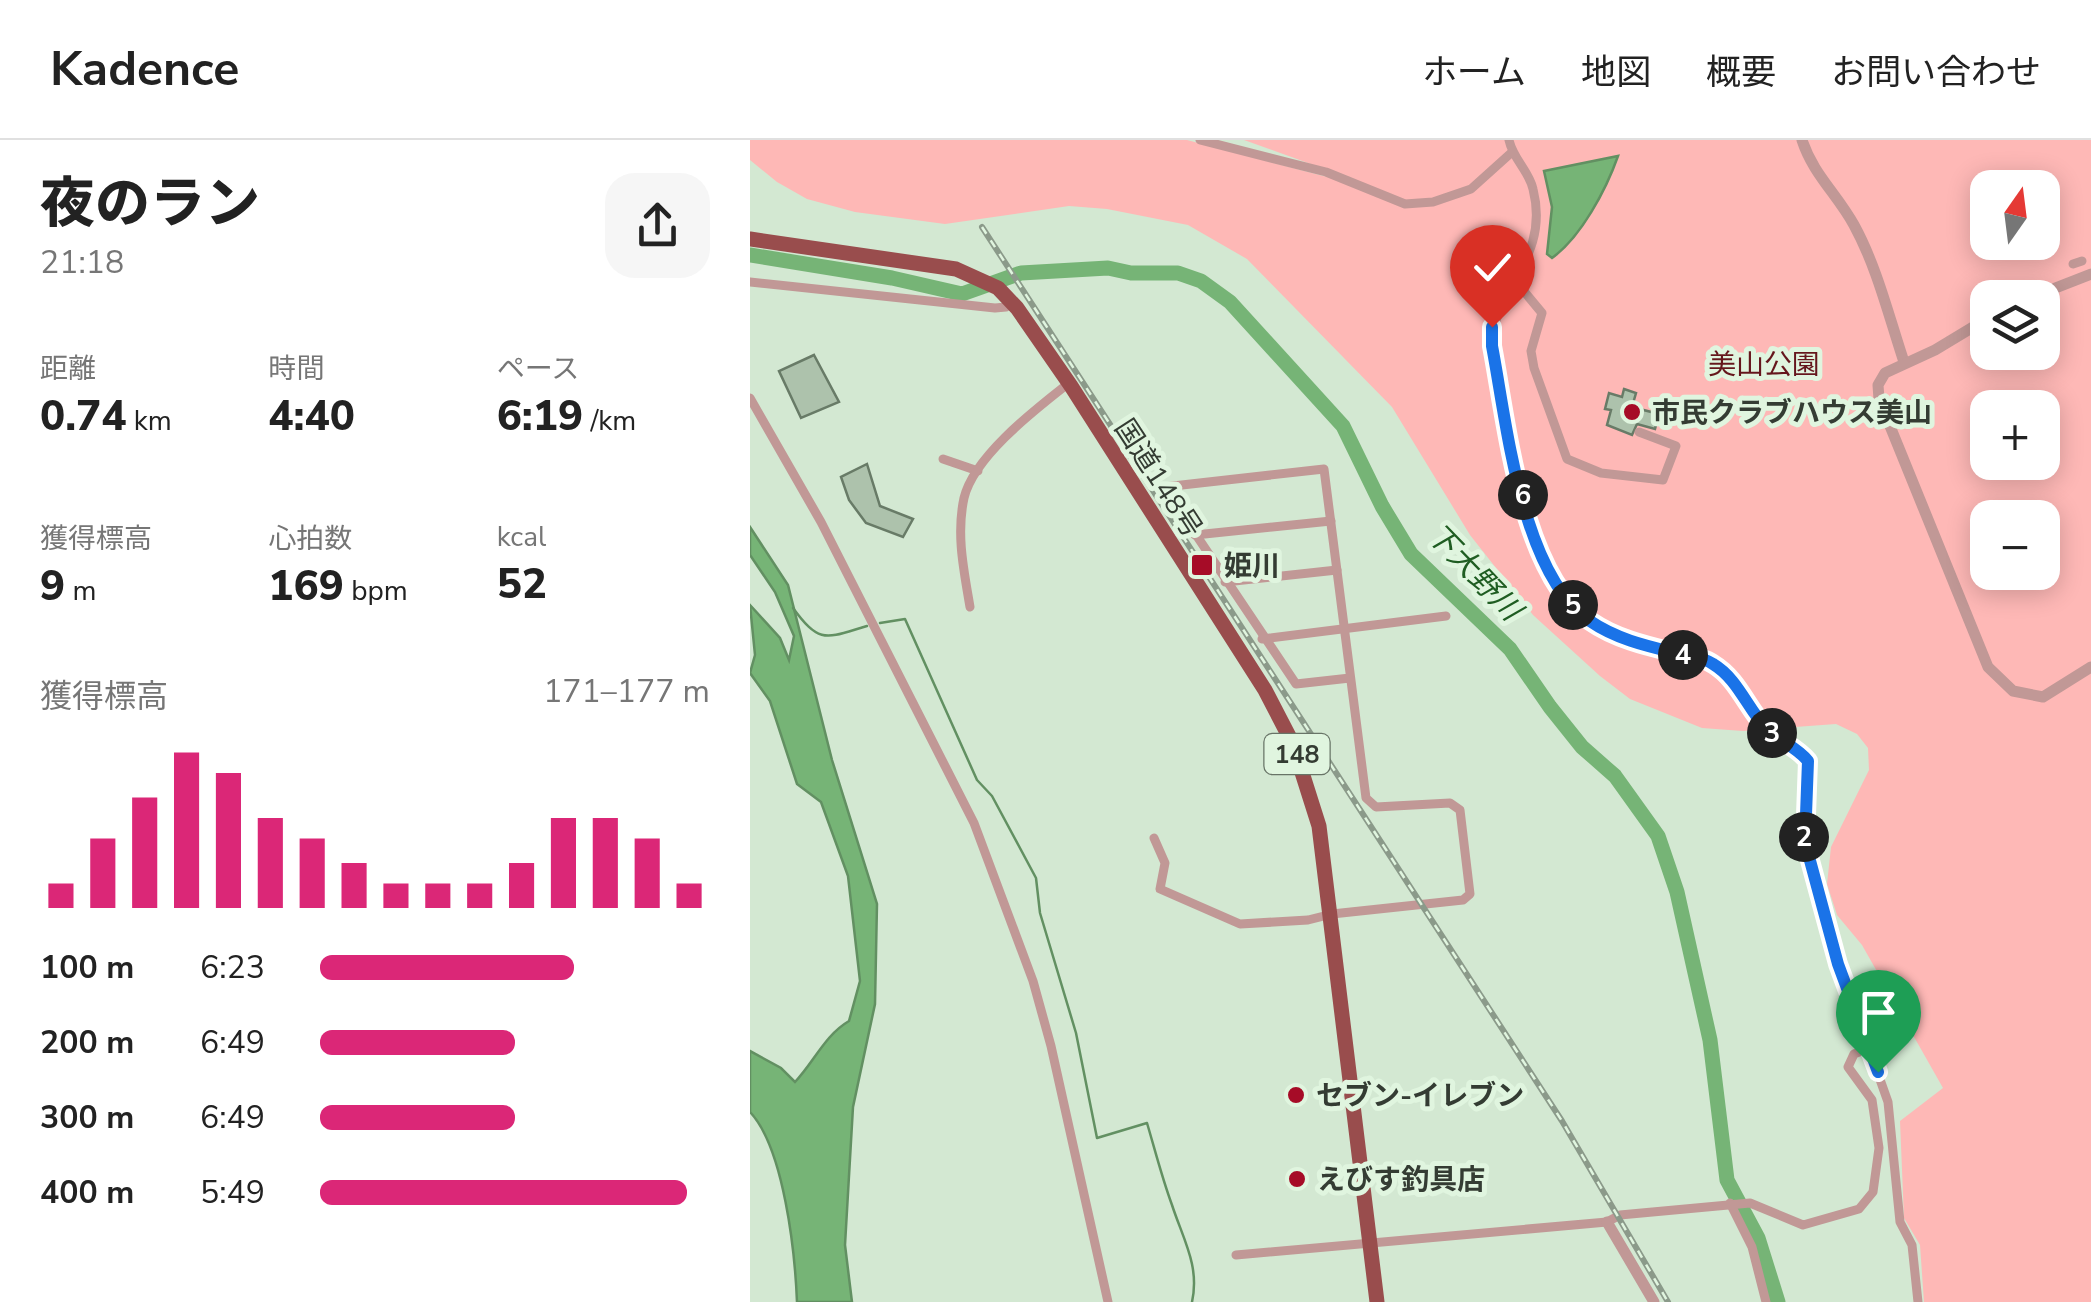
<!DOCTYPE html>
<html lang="ja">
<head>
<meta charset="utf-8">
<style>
	:root { --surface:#fff; --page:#f6f6f6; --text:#222; --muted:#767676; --line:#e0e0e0; --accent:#db2777 }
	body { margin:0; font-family:"Nunito Sans","Noto Sans JP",sans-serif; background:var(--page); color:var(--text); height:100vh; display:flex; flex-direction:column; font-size:38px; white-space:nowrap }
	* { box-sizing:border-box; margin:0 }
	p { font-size:32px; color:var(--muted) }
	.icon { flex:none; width:55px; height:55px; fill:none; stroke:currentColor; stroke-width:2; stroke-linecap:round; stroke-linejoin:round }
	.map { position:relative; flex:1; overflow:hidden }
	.panel { display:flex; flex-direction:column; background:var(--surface); width:750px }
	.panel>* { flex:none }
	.needle { width:65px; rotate:14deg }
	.fabs { position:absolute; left:1220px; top:30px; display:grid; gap:20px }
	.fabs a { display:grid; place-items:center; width:90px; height:90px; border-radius:20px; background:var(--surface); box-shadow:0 5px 25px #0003; font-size:50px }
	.pin { position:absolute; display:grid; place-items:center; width:85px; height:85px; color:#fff; margin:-102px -42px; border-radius:50% 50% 50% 0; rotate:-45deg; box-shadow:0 0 10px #0007 }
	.pin .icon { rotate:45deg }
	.km { position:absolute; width:50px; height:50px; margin:-25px; border-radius:50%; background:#222; color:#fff; font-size:28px; line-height:50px; text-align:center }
	.round { display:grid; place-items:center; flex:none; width:105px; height:105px; border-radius:30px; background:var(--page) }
	.overview { display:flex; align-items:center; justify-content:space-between; height:170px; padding:0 40px }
	h1 { font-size:55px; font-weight:800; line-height:75px }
	.metrics { display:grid; grid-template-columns:repeat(3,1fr); gap:15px; height:170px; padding:10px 40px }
	.metrics div { display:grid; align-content:center }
	.metrics b { font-size:42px; font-weight:800 }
	.metrics small { font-size:28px; font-weight:400 }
	.metrics p { font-size:28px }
	.chart { height:280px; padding:20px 40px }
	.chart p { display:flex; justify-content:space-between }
	.chart svg { width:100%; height:180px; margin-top:10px; stroke:var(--accent); stroke-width:6 }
	ul { padding:0 40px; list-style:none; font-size:32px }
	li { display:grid; grid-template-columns:160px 120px 1fr; align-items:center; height:75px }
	li i { height:25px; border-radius:12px; background:var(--accent) }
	header { display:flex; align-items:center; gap:60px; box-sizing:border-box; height:140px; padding:0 50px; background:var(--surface); border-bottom:2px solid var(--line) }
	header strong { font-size:48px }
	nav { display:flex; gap:55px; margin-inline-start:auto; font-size:35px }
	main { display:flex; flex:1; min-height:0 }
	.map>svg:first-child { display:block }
	.green { fill:#feb8b6; fill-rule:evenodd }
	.water { fill:#76b476; stroke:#629062; stroke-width:2.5 }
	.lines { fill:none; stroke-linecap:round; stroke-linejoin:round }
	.stream { stroke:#629062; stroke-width:2.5 }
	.river { stroke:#76b476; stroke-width:15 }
	.building { fill:#adc2ac; stroke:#687b67; stroke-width:2.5 }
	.minor { stroke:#c19896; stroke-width:9 }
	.tertiary { stroke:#c19896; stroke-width:11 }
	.trunk { stroke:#994d4d; stroke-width:15 }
	.rail-casing { stroke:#8b9a8a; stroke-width:6 }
	.rail { stroke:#e0f5df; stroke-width:2.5; stroke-dasharray:8; stroke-linecap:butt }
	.route-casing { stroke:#fff; stroke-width:20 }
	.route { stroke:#1a73e8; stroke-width:12 }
	.poi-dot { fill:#a60c27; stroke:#e0f5df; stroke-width:4 }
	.labels { text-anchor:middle; stroke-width:10; stroke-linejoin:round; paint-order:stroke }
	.shield { fill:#e0f5df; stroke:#687467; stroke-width:2.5 }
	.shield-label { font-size:25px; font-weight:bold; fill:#343c33 }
	.park-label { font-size:28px; fill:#65161c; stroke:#e0f5df }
	.poi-label { font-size:28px; font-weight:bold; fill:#343c33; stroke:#e0f5df; text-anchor:start }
	.street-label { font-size:28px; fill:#343c33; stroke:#e0f5df }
	.water-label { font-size:30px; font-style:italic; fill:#1f5d22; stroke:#e0f5df }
</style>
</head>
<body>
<header>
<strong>Kadence</strong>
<nav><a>ホーム</a><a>地図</a><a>概要</a><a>お問い合わせ</a></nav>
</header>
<main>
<section class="panel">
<div class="overview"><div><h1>夜のラン</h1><p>21:18</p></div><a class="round"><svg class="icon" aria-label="share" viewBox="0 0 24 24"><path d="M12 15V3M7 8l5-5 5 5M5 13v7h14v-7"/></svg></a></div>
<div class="metrics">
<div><p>距離</p><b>0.74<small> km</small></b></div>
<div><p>時間</p><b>4:40</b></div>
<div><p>ペース</p><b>6:19<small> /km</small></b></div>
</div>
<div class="metrics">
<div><p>獲得標高</p><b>9<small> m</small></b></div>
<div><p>心拍数</p><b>169<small> bpm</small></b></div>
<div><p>kcal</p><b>52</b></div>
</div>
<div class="chart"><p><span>獲得標高</span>171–177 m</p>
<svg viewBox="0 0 160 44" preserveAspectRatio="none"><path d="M5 44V38M15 44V27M25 44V17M35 44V6M45 44V11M55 44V22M65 44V27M75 44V33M85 44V38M95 44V38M105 44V38M115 44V33M125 44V22M135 44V22M145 44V27M155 44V38"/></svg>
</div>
<ul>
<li><b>100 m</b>6:23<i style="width:65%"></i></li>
<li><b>200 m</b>6:49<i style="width:50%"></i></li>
<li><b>300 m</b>6:49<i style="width:50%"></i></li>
<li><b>400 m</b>5:49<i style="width:94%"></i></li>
</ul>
</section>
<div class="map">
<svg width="1341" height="1162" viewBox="0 0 1341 1162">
	<rect width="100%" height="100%" fill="#d3e8d2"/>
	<path class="green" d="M0,0H437L581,38L569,27L494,0H1341V1162H1174L1170,1105L1154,1078L1150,981L1193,948L1112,805L1087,775L1077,744L1081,707L1119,630L1118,608L1107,594L1086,584L993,591L952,588L880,559L850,536L783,475L720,395L642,267L497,119L438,85L357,69L319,66L195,84L105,72L57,59L27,42L0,20ZM1238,48H1292V102H1238ZM1238,158H1292V212H1238ZM1238,268H1292V322H1238ZM1238,378H1292V432H1238Z"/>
	<g class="water">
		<path d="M868,16C856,50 831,97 802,118L797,114L802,67L794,31Z"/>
		<path d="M0,387L38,445L82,620L127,764L125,864L103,967L95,1105L102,1162H47C45,1112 34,1008 0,972V911L31,928L45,942C64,922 75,895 99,881L110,841L98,736L71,662L47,644L20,561L0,533L5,515L0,465L30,498L39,520L44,496L25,452L0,415Z"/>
	</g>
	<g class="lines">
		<g class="stream">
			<path d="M43,468C70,505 76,498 117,486"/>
			<path d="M130,483L155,479L227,640L242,656L286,738L290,773L326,893L347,998L397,983C405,1010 412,1038 422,1065C433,1099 450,1126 442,1162"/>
		</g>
		<polyline class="river" points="0,115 142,138 212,154 271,133 358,128 381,133 428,133 451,141 480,162 593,286 632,366 661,414 760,509 800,567 832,607 865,636 908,696 927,752 960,900 977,1040 1008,1098 1028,1162"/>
	</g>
	<g class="building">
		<polygon points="64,215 89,262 51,278 29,231"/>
		<polygon points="874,249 886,253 882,267 909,274 905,289 887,284 882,295 857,285 861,270 855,269 859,253 872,257"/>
		<polygon points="117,324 130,366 163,379 153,397 116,383 99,360 91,337"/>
	</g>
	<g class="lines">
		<g class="minor">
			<polyline points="450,0 576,32 655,64 683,62 721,49 761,13"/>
			<path d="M759,0C763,19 779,31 783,49C801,120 742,149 742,206L787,410L812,452L843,484L886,503L960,522L979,538L1014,587L1047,608L1058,621L1055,702L1089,824L1138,962L1150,1082L1162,1105L1168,1162"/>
			<polyline points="1323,124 1332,121"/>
			<polyline points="0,142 245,168 256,167 262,161"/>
			<polyline points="767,143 792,173 781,211 784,228 817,319 851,333 913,340 926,306 889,292"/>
			<polyline points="0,258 71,382 224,683 283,841 301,906 358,1162"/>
			<polyline points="193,319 228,331"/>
			<polyline points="445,395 581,381"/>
			<polyline points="475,442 587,430"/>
			<path d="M220,467C214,431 206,395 214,358C224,316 286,269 319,243"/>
			<polyline points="512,499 696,476"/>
			<polyline points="404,698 415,723 410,749 490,784 558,780 582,774 713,760 720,754 710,670 700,663 626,667 616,658 574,329 414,347 546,544 600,538"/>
			<polyline points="980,1063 1002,1107 1016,1162"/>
			<polyline points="486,1115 857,1082 870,1075 1000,1063 1053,1085 1109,1069 1123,1052 1129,1008 1122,960 1098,927 1104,914 1119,908"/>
		</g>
		<g class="tertiary">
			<path d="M1052,0C1063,34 1087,54 1104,85C1127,127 1139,177 1154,222"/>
			<polyline points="1280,158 1341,134"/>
			<polyline points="1238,178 1185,210 1135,233 1128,245 1129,259 1238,527 1263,551 1293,557 1341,527"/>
			<polyline points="857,1082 904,1162"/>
		</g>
		<polyline class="trunk" points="0,99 206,129 248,148 267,168 321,246 515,550 543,604 569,686 627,1162"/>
		<defs>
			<polyline id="rail" points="232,87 812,981 918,1162"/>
		</defs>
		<use href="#rail" class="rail-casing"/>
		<use href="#rail" class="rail"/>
	</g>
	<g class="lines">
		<defs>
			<path id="route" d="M742,187V206C757,284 771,434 840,481C866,499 897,506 926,513C938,516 953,517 963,524C988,539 997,568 1016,588C1028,601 1046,606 1058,621L1055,702L1088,824L1128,932"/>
		</defs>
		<use href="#route" class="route-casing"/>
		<use href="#route" class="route"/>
	</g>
	<g class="poi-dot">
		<circle cx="882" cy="272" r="10"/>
		<rect x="440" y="413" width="24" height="24" rx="5"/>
		<circle cx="546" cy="955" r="10"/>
		<circle cx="547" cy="1039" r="10"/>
	</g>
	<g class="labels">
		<rect class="shield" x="514.5" y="594" width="65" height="40" rx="8"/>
		<g class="shield-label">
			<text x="547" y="623">148</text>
		</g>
		<g class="park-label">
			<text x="1014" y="234">美山公園</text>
		</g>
		<g class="poi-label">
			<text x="902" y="282">市民クラブハウス美山</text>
			<text x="474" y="435">姫川</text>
			<text x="566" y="965">セブン-イレブン</text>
			<text x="567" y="1049">えびす釣具店</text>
		</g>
		<g class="street-label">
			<text transform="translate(409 338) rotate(57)" y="10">国道148号</text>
		</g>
		<g class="water-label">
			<text transform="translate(724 432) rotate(46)" y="10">下大野川</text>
		</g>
	</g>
</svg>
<div class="fabs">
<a><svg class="needle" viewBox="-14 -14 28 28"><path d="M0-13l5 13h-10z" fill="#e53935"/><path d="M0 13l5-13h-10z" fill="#767676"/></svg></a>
<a><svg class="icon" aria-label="layers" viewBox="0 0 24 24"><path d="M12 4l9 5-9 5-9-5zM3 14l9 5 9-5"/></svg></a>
<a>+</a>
<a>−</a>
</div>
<div class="pin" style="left:1128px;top:932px;background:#1e9e55"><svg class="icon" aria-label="arrive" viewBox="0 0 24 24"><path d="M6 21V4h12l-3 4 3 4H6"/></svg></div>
<div class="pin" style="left:742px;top:187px;background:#d93025"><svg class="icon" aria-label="check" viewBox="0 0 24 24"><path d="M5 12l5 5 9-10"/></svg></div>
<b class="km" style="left:1054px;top:697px">2</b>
<b class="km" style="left:1022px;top:593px">3</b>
<b class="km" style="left:933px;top:515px">4</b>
<b class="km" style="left:823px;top:465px">5</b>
<b class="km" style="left:773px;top:355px">6</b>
</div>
</main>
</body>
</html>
